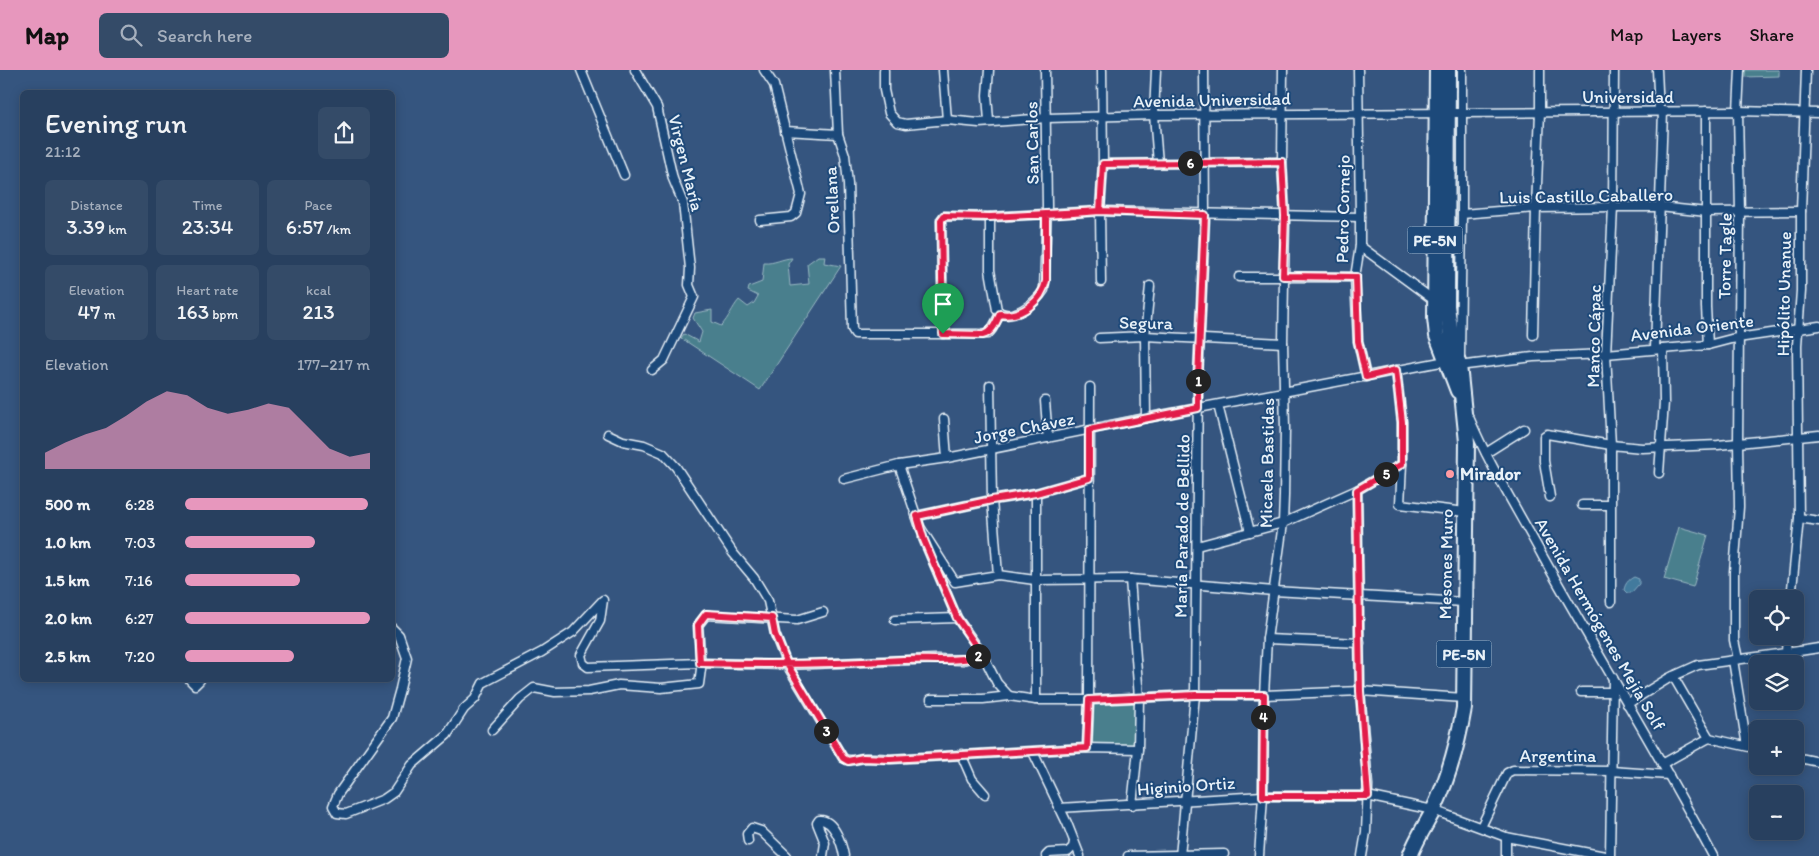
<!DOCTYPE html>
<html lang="en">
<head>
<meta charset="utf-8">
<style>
	:root { --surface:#28405f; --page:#344b68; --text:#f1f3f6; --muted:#a5afbd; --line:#445974; --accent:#e797bd }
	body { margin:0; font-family:Itim,sans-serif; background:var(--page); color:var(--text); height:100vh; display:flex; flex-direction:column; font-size:19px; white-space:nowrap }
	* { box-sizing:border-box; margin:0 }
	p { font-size:16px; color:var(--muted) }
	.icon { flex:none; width:28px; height:28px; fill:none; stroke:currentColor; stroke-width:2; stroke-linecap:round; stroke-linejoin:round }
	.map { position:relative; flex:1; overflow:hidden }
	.details { position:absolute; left:20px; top:20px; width:375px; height:592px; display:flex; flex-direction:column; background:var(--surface); border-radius:8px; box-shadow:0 2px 12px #0003,0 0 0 1px var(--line) }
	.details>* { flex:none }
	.controls { position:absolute; left:1749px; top:520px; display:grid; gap:10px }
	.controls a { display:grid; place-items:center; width:55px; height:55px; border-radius:8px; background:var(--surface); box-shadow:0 2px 12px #0003,0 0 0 1px var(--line); font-size:25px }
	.pin { position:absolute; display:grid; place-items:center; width:42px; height:42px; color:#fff; margin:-51px -21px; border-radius:50% 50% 50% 0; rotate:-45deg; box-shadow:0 0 5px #0007 }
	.pin .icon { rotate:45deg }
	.km { position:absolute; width:25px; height:25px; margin:-12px; border-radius:50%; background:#222; color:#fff; font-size:14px; line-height:25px; text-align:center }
	.round { display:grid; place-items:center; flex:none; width:52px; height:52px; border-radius:8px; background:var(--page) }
	.overview { display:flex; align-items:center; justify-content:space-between; height:85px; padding:0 25px }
	h1 { font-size:28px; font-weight:600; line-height:38px }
	.figures { display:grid; grid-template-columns:repeat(3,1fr); gap:8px; height:85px; padding:5px 25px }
	.figures div { display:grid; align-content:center; border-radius:8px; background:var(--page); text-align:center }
	.figures b { font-size:21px; font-weight:600 }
	.figures small { font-size:14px; font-weight:400 }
	.figures p { font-size:14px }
	.chart { height:140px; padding:10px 25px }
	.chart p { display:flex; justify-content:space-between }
	.chart svg { width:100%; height:90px; margin-top:5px; fill:var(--accent); opacity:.7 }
	ul { padding:0 25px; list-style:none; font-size:16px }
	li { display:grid; grid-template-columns:80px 60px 1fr; align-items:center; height:38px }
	li i { height:12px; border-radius:6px; background:var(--accent) }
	header { display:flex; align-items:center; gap:30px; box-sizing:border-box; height:70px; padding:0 25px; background:var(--accent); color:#111 }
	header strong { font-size:24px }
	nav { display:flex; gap:28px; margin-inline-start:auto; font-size:18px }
	.search { width:350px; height:45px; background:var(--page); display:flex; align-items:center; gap:12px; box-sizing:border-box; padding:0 18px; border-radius:8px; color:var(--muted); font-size:19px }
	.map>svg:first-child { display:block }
	.green { fill:#4a7f8d; stroke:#99b8c2 }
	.water { fill:#427a9d; stroke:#84aac1 }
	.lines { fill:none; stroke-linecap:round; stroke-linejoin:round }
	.street-casing { stroke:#e8f1f8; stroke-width:11 }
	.highway-casing { stroke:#e8f1f8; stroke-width:18 }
	.street { stroke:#1f4a7a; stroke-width:8 }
	.highway { stroke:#1f4a7a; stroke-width:14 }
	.route-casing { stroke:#fff; stroke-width:10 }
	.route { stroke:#e11d48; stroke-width:6 }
	.poi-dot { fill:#ff9aa2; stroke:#1f4a7a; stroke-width:2 }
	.labels { text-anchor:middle; stroke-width:4; stroke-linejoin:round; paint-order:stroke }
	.shield { fill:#1f4a7a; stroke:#acbfd2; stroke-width:1 }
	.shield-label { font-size:16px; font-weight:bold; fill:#e8f1f8 }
	.street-label { font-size:18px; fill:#e8f1f8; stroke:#1f4a7a }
	.poi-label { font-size:18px; font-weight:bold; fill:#e8f1f8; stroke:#1f4a7a; text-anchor:start }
</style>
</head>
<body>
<header>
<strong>Map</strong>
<div class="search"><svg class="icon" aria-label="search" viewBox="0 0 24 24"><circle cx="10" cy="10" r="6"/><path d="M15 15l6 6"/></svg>Search here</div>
<nav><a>Map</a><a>Layers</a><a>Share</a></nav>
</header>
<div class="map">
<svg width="1819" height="786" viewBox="0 0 1819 786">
	<rect width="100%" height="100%" fill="#35557f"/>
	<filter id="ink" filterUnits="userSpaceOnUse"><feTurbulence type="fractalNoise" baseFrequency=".02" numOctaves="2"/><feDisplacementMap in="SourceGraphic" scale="10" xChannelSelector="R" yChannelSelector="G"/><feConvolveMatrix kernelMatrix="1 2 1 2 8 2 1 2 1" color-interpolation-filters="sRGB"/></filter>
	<g filter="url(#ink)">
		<g class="green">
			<polygon points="1744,0 1779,0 1779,6 1744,7"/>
			<path d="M818,186H825L824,193L841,196L760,320L681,268L684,264L699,272L702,262L693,248L695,243L712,240V252L721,256C729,248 732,238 739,230L748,237L754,233L758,226L748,221L749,217L762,212L764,193C774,194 783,188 792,188L788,194L790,216L809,214L807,194Z"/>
			<polygon points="1679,457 1708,465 1693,517 1664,509"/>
			<polygon points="1139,628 1138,679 1087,678 1089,630"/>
		</g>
		<path class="water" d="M1634,507L1639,509V514L1631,523H1627L1624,520C1625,514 1628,510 1634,507Z"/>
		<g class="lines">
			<defs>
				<g id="street">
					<polyline points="581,0 624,105"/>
					<polyline points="635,0 657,37 673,109 683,133 690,198 689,215 694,227 664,290 652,300"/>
					<polyline points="835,0 838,64 845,85 848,114 852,259 855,264 943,264 941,150 944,146 990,147 1100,141 1360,147"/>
					<polyline points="884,0 884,20 889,43 897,52 906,54 947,50 979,53 1047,48 1154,45 1738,41 1819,43"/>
					<polyline points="943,0 947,50"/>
					<polyline points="1156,0 1154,45 1158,93"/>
					<polyline points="1358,0 1360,147 1360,176 1355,207 1358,271 1366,307"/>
					<polyline points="1657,0 1659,41"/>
					<polyline points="1706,41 1706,237 1708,275"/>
					<polyline points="989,51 987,25 989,0"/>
					<polyline points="785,61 838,64"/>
					<polyline points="1103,94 1282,92"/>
					<polyline points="1462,144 1536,138 1613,137 1659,137 1707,142 1801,141"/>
					<path d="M990,147V200L997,240C1011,254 1036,232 1044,220L1047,136L1045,0"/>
					<polyline points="760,150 791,147 796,143 801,124 774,15 764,0"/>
					<polyline points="1360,176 1435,231"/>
					<polyline points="1239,207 1355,207"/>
					<polyline points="1101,212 1100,141 1103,94 1102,0"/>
					<polyline points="943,264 988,264 992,259 1000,244"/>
					<polyline points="1533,265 1536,138 1540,42 1540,0"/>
					<polyline points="1099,268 1145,266 1283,273"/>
					<polyline points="1655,279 1663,41"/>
					<polyline points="1460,286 1462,144 1462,0"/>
					<polyline points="1458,296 1533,287 1606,284 1708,275 1731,269 1819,256"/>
					<polyline points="1396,300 1402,352 1402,394 1400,434 1465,442"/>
					<polyline points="990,315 992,430 998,505"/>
					<polyline points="1045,331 1048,368"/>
					<polyline points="1218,335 1250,462"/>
					<path d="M1469,347C1489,395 1518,441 1543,487C1599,587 1660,685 1713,786"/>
					<polyline points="1146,348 1145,266 1150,216"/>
					<polyline points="944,349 947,388"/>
					<path d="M608,364L623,371L644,375L663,383L676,397L733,483L754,508L768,531L775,564L787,595L843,688C852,693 857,688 866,688C874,688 882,688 890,689L1087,678L1138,679"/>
					<polyline points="1486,383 1524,359"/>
					<polyline points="899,395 920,457 955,512 998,505 1035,510 1130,509 1274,521 1464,532"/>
					<polyline points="1659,403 1664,332 1663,279"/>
					<polyline points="844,409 899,395 947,388 1146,348 1446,291"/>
					<polyline points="1357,420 1360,621 1368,715 1366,762 1362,786"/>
					<polyline points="1036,423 1036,630"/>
					<polyline points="1550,427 1544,391 1544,366 1547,364 1611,375 1642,378 1718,375 1819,365"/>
					<polyline points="1582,435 1610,435"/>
					<polyline points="917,446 992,430 1036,423 1089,408"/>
					<polyline points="1799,448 1819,451"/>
					<polyline points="923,468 957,548 983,585 997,613 1009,626 983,629 931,629"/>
					<polyline points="1197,476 1283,453 1357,420 1402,394"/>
					<polyline points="1130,509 1139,628 1138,679 1132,735"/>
					<polyline points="1791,529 1799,448 1797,275 1801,221 1801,141 1806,0"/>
					<polyline points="1611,532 1611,375 1606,284 1613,137 1614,0"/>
					<polyline points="895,550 957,548"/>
					<polyline points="392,558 399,565 407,588 400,619 392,648 338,724 333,736 337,743 346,744 384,729 394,722 412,695 447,665 464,639 475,629 483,613 542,582 573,562 603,530 600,551 581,585 583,593 588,597 700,593 787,595 936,589 963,590 983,585"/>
					<polyline points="1267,569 1360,573"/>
					<polyline points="1786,583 1819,578"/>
					<polyline points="1738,589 1734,570 1734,502 1739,437 1738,373 1740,143 1738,41 1740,0"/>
					<polyline points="1733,590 1747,676"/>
					<polyline points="1673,606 1709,668"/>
					<polyline points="190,610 195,615 200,610"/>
					<polyline points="1581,622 1613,622"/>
					<polyline points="1009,626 1036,630 1089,630 1195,625 1264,625 1360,621 1464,628"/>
					<polyline points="1627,634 1669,608 1698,595 1786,583 1787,566"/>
					<polyline points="492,660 520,629 534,618 555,622 589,621 619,615 661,618 699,614 701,599 698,555 706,545 797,550 823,542"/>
					<polyline points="1087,678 1089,630 1090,317"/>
					<polyline points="1033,682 1067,753 1080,786"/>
					<polyline points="961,684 972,709 985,724"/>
					<polyline points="1795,687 1819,692"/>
					<polyline points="1662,694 1709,668 1758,679"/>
					<polyline points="1059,738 1263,726 1367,726 1433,740 1506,767 1605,786"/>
					<polyline points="1481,757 1507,703 1513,700 1611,701 1669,705"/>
					<polyline points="748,771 747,764 752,758 761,761 787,786"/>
					<path d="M823,786L825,773L817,753L819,750C834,749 842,774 844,786"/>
					<polyline points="1046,786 1049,783 1068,782 1073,777 1074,772"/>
					<polyline points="1128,786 1224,784"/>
					<polyline points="1180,786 1195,625 1198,308 1205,145 1204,0"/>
					<polyline points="1259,786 1263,726 1264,625 1267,569 1283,453 1284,426 1285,359 1283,273 1285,146 1282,92 1283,0"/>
					<polyline points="1506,786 1506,767"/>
					<polyline points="1610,786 1613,608"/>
				</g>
				<g id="highway">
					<polyline points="1437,0 1435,248 1437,266 1458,321"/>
					<path d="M1410,786C1416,770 1425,756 1433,741C1448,709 1458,673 1464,638L1467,372L1459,295L1452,274L1447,236L1448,0"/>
				</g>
			</defs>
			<use href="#street" class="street-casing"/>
			<use href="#highway" class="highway-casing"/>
			<use href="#street" class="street"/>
			<use href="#highway" class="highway"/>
		</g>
	</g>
	<g class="lines" filter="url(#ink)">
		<defs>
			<path id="route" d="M943,264L983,265C993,262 996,252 1000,244C1021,248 1042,231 1046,211V145L1100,141L1205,145L1198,308V338L1089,360V408L1036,423L992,430L917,446L924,470L957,548L983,586C956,592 930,589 903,590C835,594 768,595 700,593L698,555L706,544L772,548L775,564L787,594L843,688L848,691L863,688L890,689L1087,678L1089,630L1196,625H1264L1263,726H1368L1360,621L1357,420L1402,394V352L1396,300L1366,307L1358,271L1356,207L1283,206L1285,146L1282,92L1103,94L1100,141L990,147L944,146L941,150L943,264"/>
		</defs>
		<use href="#route" class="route-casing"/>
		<use href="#route" class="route"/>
	</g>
	<circle class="poi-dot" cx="1450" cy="404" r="5"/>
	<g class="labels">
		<g class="shield">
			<rect x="1407.5" y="156.5" width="55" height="27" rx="4"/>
			<rect x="1436.5" y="570.5" width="55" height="27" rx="4"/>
		</g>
		<g class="shield-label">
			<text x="1435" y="176">PE-5N</text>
			<text x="1464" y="590">PE-5N</text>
		</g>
		<g class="street-label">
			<text x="1628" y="33">Universidad</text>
			<text transform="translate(1212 30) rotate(-1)" y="6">Avenida Universidad</text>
			<text transform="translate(1032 73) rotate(-91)" y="6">San Carlos</text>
			<text transform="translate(686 93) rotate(76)" y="6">Virgen María</text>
			<text transform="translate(1586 126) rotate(-1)" y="6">Luis Castillo Caballero</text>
			<text transform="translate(832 130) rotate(-93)" y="6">Orellana</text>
			<text transform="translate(1343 139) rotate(-89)" y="6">Pedro Cornejo</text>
			<text transform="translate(1725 186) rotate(-89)" y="6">Torre Tagle</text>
			<text transform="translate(1784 224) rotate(-89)" y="6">Hipólito Unanue</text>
			<text transform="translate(1146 253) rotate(1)" y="6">Segura</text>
			<text transform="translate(1692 258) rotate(-7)" y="6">Avenida Oriente</text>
			<text transform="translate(1594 266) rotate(-89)" y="6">Manco Cápac</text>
			<text transform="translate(1024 358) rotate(-11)" y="6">Jorge Chávez</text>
			<text transform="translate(1267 393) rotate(-89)" y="6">Micaela Bastidas</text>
			<text transform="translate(1182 456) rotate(-89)" y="6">María Parado de Bellido</text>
			<text transform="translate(1446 494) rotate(-89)" y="6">Mesones Muro</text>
			<text transform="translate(1600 554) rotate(60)" y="6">Avenida Hermógenes Mejía Solf</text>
			<text x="1558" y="692">Argentina</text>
			<text transform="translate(1186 716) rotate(-4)" y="6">Higinio Ortiz</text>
		</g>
		<g class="poi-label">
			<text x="1460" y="410">Mirador</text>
		</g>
	</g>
</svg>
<div class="controls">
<a><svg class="icon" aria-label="locate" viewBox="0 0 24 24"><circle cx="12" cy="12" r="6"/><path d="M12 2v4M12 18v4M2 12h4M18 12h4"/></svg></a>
<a><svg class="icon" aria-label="layers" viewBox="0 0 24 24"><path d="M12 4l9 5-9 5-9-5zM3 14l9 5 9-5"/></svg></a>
<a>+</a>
<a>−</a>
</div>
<div class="pin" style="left:943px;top:264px;background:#1e9e55"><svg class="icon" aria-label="arrive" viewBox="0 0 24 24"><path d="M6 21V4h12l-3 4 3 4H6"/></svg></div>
<b class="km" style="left:1198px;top:311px">1</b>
<b class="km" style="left:978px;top:586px">2</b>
<b class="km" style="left:826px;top:661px">3</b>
<b class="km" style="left:1263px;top:647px">4</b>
<b class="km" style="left:1386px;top:404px">5</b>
<b class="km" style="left:1190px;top:93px">6</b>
<section class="details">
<div class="overview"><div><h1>Evening run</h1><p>21:12</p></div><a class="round"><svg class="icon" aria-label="share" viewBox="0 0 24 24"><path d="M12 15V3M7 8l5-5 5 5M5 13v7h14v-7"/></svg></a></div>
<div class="figures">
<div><p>Distance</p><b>3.39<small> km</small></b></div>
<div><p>Time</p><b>23:34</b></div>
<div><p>Pace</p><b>6:57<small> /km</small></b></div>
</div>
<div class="figures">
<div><p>Elevation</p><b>47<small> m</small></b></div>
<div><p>Heart rate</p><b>163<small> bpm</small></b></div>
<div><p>kcal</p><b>213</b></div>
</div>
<div class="chart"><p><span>Elevation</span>177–217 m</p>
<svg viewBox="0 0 160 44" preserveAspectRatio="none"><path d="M0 44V36L10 31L20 27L30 24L40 18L50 11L60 6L70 8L80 14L90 17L100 15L110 12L120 14L130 24L140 34L150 38L160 36V44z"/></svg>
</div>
<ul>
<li><b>500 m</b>6:28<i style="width:99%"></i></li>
<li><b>1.0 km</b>7:03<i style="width:70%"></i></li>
<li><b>1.5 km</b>7:16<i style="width:62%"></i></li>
<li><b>2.0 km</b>6:27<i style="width:100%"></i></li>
<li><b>2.5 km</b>7:20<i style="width:59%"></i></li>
</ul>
</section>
</div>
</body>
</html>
